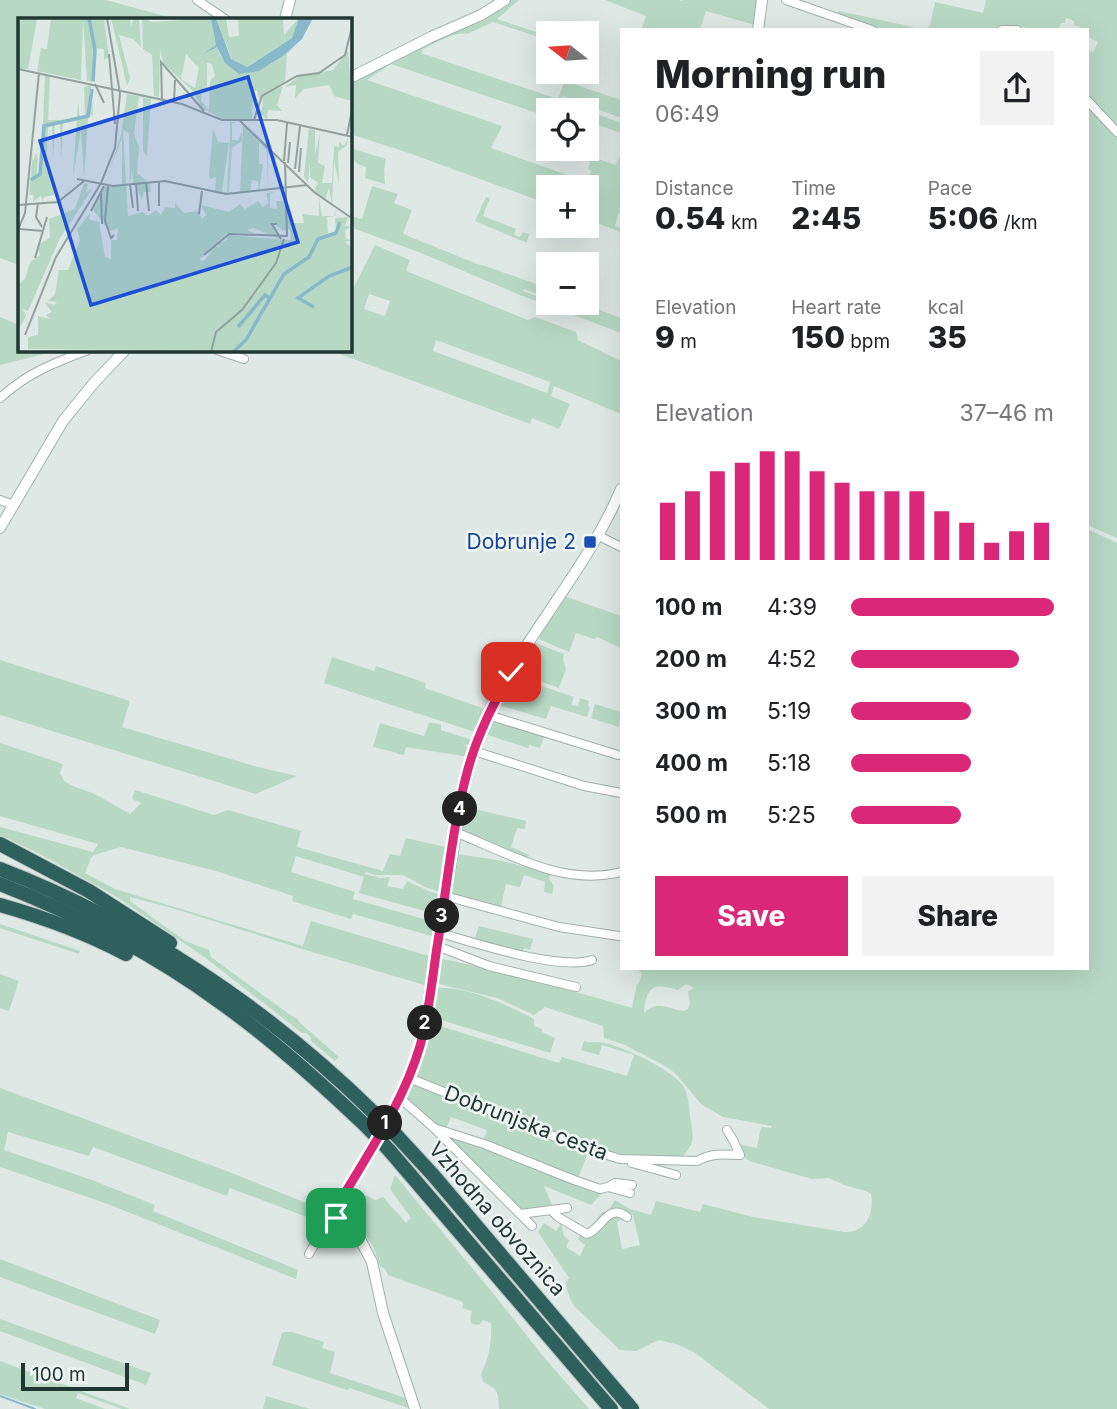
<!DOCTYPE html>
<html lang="en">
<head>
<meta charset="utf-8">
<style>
	:root { --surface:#fff; --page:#f2f2f2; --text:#202124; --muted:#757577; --accent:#db2777 }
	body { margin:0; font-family:Inter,sans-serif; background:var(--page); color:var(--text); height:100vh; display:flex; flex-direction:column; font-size:26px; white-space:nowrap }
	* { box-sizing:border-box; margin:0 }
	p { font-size:23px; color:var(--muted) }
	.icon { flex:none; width:38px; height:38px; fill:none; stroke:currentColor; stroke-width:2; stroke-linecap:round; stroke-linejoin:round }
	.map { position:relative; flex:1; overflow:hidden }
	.side { position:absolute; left:620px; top:28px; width:469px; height:942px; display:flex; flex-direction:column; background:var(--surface); border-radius:0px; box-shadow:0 7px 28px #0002 }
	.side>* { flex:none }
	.needle { width:46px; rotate:287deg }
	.fabs { position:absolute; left:536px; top:21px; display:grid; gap:14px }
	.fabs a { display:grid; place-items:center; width:63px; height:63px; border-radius:0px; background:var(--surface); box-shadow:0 7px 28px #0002; font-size:35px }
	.scale { position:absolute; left:21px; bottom:18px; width:108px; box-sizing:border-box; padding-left:7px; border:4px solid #203733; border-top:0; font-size:19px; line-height:24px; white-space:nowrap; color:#203733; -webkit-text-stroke:5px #eef5f2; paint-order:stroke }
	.pin { position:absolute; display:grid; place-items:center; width:60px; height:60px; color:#fff; margin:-30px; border-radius:14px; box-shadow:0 4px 10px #0006 }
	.km { position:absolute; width:35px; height:35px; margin:-18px; border-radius:50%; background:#222; color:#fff; font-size:19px; line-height:35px; text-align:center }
	.round { display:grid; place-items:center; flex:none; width:74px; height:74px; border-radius:0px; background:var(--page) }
	.overview { display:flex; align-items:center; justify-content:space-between; height:119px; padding:0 35px }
	h1 { font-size:38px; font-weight:800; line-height:52px }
	.figures { display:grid; grid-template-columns:repeat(3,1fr); gap:10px; height:119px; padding:7px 35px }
	.figures div { display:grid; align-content:center }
	.figures b { font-size:30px; font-weight:800 }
	.figures small { font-size:19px; font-weight:400 }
	.figures p { font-size:19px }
	.chart { height:196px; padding:14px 35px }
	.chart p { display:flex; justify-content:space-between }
	.chart svg { width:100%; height:126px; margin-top:7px; stroke:var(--accent); stroke-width:6 }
	.primary-button { display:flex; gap:14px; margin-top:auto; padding:14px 35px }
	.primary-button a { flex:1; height:80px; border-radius:0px; background:var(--accent); color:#fff; font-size:28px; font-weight:800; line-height:80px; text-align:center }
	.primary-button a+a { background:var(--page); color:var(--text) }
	ul { padding:0 35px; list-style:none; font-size:23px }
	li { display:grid; grid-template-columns:112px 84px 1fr; align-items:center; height:52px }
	li i { height:18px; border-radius:9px; background:var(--accent) }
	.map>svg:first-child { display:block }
	.green { fill:#b7d9c4; fill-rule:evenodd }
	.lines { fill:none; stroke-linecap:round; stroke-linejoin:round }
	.stream { stroke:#88b9cb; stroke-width:2 }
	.street-casing { stroke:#a1afac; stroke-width:10 }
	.secondary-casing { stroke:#9eb3ae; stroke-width:12 }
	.highway-casing { stroke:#bcc3c2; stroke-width:16 }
	.street { stroke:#fff; stroke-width:8 }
	.secondary { stroke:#fff; stroke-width:10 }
	.highway { stroke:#2e615d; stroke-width:14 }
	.highway-bridge-casing { stroke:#bcc3c2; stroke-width:16; stroke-linecap:butt }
	.highway-bridge { stroke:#2e615d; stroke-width:14 }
	.route-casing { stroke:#fff; stroke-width:14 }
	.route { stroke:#db2777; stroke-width:9 }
	.transit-dot { fill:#1a4fb4; stroke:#eef5f2; stroke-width:2.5 }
	.labels { text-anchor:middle; stroke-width:5; stroke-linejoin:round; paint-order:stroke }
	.transit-label { font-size:21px; fill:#164399; stroke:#eef5f2; text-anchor:end }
	.street-label { font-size:21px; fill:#203733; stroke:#eef5f2 }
	.inset-river { fill:none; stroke:#88b9cb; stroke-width:3.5 }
	.inset-road { fill:none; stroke:#92a19e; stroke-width:2 }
	.view { fill:#1d4ed8; fill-opacity:0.15; stroke:#1d4ed8; stroke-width:3.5 }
	.inset-edge { fill:none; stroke:#203733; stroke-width:3.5 }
</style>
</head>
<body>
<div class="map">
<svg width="1117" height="1409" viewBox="0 0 1117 1409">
	<rect width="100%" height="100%" fill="#dee8e5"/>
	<g class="green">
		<polygon points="0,0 106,0 176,19 19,19 19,265 0,258"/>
		<path d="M512,0H519L497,19L548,36V40L493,22L467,34C454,31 435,44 423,49L421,53L558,99L568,72H573L570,83L621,100V118L563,96L562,101L621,123V133L586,121V110H555L541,105L537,113L391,64L367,80L502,126L491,148L587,182L591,171L588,169L592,157L616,165L621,154V213L619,212L615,226L621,228V232L586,219V187H548V204L409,153L350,134V82L499,9Z"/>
		<polygon points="605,0 679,0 682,1 683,0 757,0 755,25 706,11 700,30 683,30 675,28 674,30 641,30 646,16"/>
		<polygon points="986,0 1117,0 1117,129 1087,99 1087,67 1090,59 1087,57 1087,50 1093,52 1098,42 1087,37 1087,30 1074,25 1074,21 1066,18 1065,23 1061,23 1058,30 1007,26 991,30 880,30 837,14 839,11 917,28 926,29 930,25 935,2 983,13"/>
		<polygon points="1087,104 1117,135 1117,538 1087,525"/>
		<polygon points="350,148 386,159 384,170 385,184 365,178 366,167 358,164 350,156"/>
		<polygon points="372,186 398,194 394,203 412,210 403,234 480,265 485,266 548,288 548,298 524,289 523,291 536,296 536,298 553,304 554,303 569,303 568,307 577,310 580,303 586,302 598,307 597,309 621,318 621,333 520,295 421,253 350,227 350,216 362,219"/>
		<polygon points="486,197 490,198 483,216 516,229 514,235 520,237 523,232 529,234 527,243 475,221"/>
		<path d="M375,245L410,260L406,271L528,320L535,317L576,332L578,340L621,361V414L554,386L551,396L570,404L559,429L532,418L530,424L533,425L329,350H350V295ZM369,294L390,301L385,316L364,309ZM436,340L550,382L547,393L433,351Z"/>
		<polygon points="0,317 19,325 19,350 60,350 0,365"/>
		<path d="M1087,529L1117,543V1409H769L695,1353L679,1345L659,1340L636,1351L620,1350L574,1306L570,1299L565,1283L569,1278L538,1232L544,1223L556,1231L561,1223L564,1236L569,1240L566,1247L580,1256L585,1245L578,1239L580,1234L591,1236C600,1227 606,1214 621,1215L622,1219L617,1222L622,1249L640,1245L633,1215L623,1211L610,1212L591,1231L589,1230L602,1212L608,1211L615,1200L630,1209L651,1215L656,1201L700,1212L703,1204L753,1217L844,1232C848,1232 853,1232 856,1230C870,1225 874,1206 871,1194L866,1191L844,1185L829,1178L812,1179L749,1161L743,1156L738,1144L757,1148L761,1127L771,1128L772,1126L723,1117L701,1104L676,1074L665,1066L625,1045L604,1038L603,1026L545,1007L534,1015L497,998L435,983L439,958L520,976L632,1008L637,984L639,983L642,973L639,972L640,968H1087ZM686,984L694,988L688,991L690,1003L688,1009L683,1011C666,1008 658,1000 644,1013C646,987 653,982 678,990Z"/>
		<polygon points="564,596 621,616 621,648 597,637 594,639 576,633 569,652 541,640 538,637"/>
		<polygon points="533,642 564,654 563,660 566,669 559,688 517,673 516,669"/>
		<polygon points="332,657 374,671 376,666 426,683 425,688 488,710 478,733 324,683"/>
		<polygon points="0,660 130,701 122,727 258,767 297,776 256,794 0,715"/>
		<polygon points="516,677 574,697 571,705 578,706 580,698 589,701 588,706 590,707 587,717 551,706 546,719 502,706 499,704 511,678"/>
		<polygon points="595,704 621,712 619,727 591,718"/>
		<polygon points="490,719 545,734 540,748 529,745 528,748 485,734"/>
		<polygon points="380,723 424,736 429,723 434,723 441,725 441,730 475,741 472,748 466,744 465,746 472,750 469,757 406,747 404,755 397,754 397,753 373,747"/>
		<polygon points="0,743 63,764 60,773 64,781 70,785 95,794 130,814 141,803 132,799 135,790 214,815 228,810 301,831 297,847 383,871 390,854 400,856 406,838 450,848 442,893 425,887 403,875 375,875 366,872 365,874 380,878 390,877 387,886 403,889 407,881 431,892 442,895 439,915 359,893 364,877 296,856 291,872 355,892 353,899 438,923 435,937 353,914 351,919 292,901 293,896 216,871 121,847 94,855 91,858 85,873 115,889 135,895 303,946 311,921 432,957 428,986 302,949 172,908 130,897 130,901 185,941 209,950 211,957 289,1014 298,1019 299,1022 339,1057 335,1061 311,1041 311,1038 306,1033 302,1033 207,959 117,897 38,853 0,835 0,827 93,852 98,844 0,816"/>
		<polygon points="466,807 526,821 525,829 517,828 511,847 529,855 527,859 460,830 463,810"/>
		<polygon points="457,854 498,860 551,873 549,879 554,886 552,894 544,892 545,882 524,875 520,887 506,884 500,911 452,895 449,893"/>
		<polygon points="0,924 80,951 79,954 0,928"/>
		<polygon points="479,926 533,939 530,950 524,948 522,952 474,941"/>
		<polygon points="0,974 19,981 9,1011 0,1008"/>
		<path d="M434,988C467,986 502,1003 531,1017L534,1020V1026L542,1029V1032L555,1038L550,1053L431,1017L430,1009Z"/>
		<path d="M430,1023L559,1063L562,1057L627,1076L634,1055L602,1045L599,1055L581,1050L584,1041C592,1044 597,1041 605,1043C626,1048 668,1068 682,1084C688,1092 689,1105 690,1115C693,1140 697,1141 679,1160L618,1157L598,1151L415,1077Z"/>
		<polygon points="413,1083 586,1151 587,1155 578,1178 483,1142 487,1130 451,1117 446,1129 433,1124 406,1100"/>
		<polygon points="0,1088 224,1170 326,1211 320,1222 230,1188 227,1196 93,1147 89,1156 8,1132 4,1150 92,1180 155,1205 153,1211 298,1270 296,1279 105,1203 0,1167"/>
		<polygon points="445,1133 603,1192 591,1205 544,1186 552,1205 549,1209 529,1212 519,1209 444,1135"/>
		<path d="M395,1175L492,1292L543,1356L589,1409H499C498,1391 499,1390 483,1382L481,1374C489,1358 492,1342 491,1323L483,1320L479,1325L472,1324L470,1319L472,1311L462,1308L463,1303L460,1301L388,1275L385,1269L380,1266L373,1246L363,1231L347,1217L344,1211L345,1205L353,1195H365L375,1200L383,1197L406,1223L411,1218L390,1189Z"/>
		<polygon points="0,1259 160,1320 155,1334 0,1277"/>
		<polygon points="0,1319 151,1373 146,1385 0,1331"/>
		<polygon points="285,1332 292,1332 324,1342 322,1348 335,1352 330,1373 409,1399 411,1409 350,1388 347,1390 272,1365 282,1333"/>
		<polygon points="0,1361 130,1409 122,1409 78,1393 76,1398 105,1409 45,1409 0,1394"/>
		<polygon points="266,1396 310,1409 263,1409"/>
	</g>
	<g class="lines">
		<polyline class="stream" points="0,1396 35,1409"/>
		<defs>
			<g id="street">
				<polyline points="197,0 225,19"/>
				<polyline points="786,0 872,30"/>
				<polyline points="1002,30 1017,30"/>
				<polyline points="1087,100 1117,132"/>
				<polyline points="217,350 244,359"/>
				<path d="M0,398C29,372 52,364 88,350"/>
				<polyline points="0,500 13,505"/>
				<polyline points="597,535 621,547"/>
				<polyline points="488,715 618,755"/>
				<polyline points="474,751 584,786 621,793"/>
				<path d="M455,832C508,853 563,887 621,872"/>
				<polyline points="445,896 559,927 619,936"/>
				<path d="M440,933C475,943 560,971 592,960"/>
				<polyline points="437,946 489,966 576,987"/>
				<path d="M409,1078L578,1146L620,1159L697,1161C711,1153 724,1154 740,1155L733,1140L727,1130"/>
				<polyline points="400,1098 434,1128 532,1226"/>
				<polyline points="434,1128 484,1144 574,1180 600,1189 608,1187 615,1183 632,1185"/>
				<polyline points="632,1163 676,1175"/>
				<polyline points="608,1187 630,1193"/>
				<path d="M551,1210L558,1217L587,1234C602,1229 608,1202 627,1217"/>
				<polyline points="520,1214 567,1208"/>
				<polyline points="309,1254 335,1210"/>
			</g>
			<g id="secondary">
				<polyline points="285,19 290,0"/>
				<polyline points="758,30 762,0"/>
				<polyline points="350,78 431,37 481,15 505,0"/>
				<polyline points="0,528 63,421 93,384 125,350"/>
				<path d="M415,1409L383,1313L372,1262L361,1241L339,1223L335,1210L400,1098L409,1078L421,1044L461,803C467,773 475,743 487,715C524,636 587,570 621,489"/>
			</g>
			<g id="highway">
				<polyline points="0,844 89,891 170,943"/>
				<path d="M0,869C140,923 267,1008 374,1113"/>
				<path d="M0,884C77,914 153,953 220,1002C272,1039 320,1082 366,1126"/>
				<path d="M0,905C43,917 86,933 126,954"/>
				<polyline points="397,1136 433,1175 632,1409"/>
				<polyline points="389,1150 611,1409"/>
			</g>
		</defs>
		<use href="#street" class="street-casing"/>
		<use href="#secondary" class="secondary-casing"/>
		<use href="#highway" class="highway-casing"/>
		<use href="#street" class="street"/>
		<use href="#secondary" class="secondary"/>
		<use href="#highway" class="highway"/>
		<defs>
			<g id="highway-bridge">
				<polyline points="374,1113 397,1136"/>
				<polyline points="366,1126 389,1150"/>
			</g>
		</defs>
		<use href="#highway-bridge" class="highway-bridge-casing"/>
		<use href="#highway-bridge" class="highway-bridge"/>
	</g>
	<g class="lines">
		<defs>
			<path id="route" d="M336,1218L335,1210C365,1158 403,1104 420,1046C429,1014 432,980 437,947C447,888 452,827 468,769C478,733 493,705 511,672"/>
		</defs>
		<use href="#route" class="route-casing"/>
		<use href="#route" class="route"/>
	</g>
	<rect class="transit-dot" x="583" y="535" width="14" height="14" rx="3.5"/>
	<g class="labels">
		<g class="transit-label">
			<text x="576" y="549">Dobrunje 2</text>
		</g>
		<g class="street-label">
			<text transform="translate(526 1123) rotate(21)" y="7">Dobrunjska cesta</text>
			<text transform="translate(497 1219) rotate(49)" y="7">Vzhodna obvoznica</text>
		</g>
	</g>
	<g transform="translate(18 18)">
		<rect width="334" height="334" fill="#dee8e5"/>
		<path d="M5,0H19L10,51L0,50V6ZM33,0H86L91,39L86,42V31L77,30V64L69,63L65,2L63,62L19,53L23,30L29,31ZM93,0H112L113,8L116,0H121L123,29L115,21L101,17L112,60L109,68ZM124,0L135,4L193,0L202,37L221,56L253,46L281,26L269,36L267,63L241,81L239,72L235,75L234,101H205L184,90L175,73L145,45L142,32L141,79L136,78L134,37L125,31ZM168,36L181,50L177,70L163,61ZM189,45L194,46L197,58L192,63L191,92L183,83L184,72L189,71ZM198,0H208L211,19L221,18L220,0H265L266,17L281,0L274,20L228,49L214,42ZM330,32L334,83L316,78L311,67L286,71L277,80L278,67L267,69L281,58L315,52ZM27,58L32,59L30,102H54L45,104L43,142L42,105H37L35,143L34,106L30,110L28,150L36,161V177L26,179L25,184L23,178L15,184L16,177H11L15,134V143L18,135L20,141L18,160L23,149ZM73,67L75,96L70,100L66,162L63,111L55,160L59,100L60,84L62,99L67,98L66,69ZM265,68L259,87L264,93L250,92L249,101L238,93L244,92L245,78ZM109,76L133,81L129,138L125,133V80L121,79L116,115L121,129L119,155L132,166L133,174H126L124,181L115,165L114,152L112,166L111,115L105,112L110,198L125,194L130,198L138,192L143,197L147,189L157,190V185L166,195L180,193L184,201L188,197L183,187L211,194L222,186L227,191L240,183L245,189L250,185L248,175L257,174L252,176V190L259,191L258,183H266L273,205H286L284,196L301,198V179L304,198H316L318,191L317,198L309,199L310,216L318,213L317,200L330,199L327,208L334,209L327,212L328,221L334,222L327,224L334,230V334L10,331V319L20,317V298L32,301L28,297L34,294L26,284L36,287L39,284L30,283L37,276L41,252H50L62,222L59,211L73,194L71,201L81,204L87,239L93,241V222H99L100,210L92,213L75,192L86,169L104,167V120L92,151L103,117ZM255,204L265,213L272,211L273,222L208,217L209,222L199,226L202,229L197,228L186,243L181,242L209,215L238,216L229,212L235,210L262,221ZM212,104H218L214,105V122H220L224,114V123L214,130L211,174H215L207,175L197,174L198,159L192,161L191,157L195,110L200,124L211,125L204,174H209L212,118ZM225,107L259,139L255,146V137L250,134L249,173V133L241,124V146H245L241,173L240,163L234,162L232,173L222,174ZM291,111L297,112V137L302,115L300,145L307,148L304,165H314L316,128L321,129V124L326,128L330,119L329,127L320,134L321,166L316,142L314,187L311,169L307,182L296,173L300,165L292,159V142L290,165L286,158ZM66,165L70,166L68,174L75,170L42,220L10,293L5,291L8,298L0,313V267L7,261L12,244L22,237L19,228L32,219L31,201L57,191Z" fill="#b7d9c4" fill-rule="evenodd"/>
		<path d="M193,0H198L213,41L229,49L274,20L281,0H295L284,21L265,38L241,53L221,56L207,45L199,29L185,36L198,27Z" fill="#88b9cb"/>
		<path class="inset-river" d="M71,0L77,32L75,63M13,162L22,156L26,108L70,98L74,71M296,289L280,280L311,258L335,249M220,309L247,277L251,280M215,334L228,322L266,256L291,239L300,221L318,215L322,204"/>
		<path class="inset-road" d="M91,36L97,106M0,51L164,86L204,102H259L335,119M77,66L86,85M144,81L143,44L186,93M156,84L157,62M236,102L244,78L279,58L301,55L327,37L333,13M222,103L296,174L335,201M329,117L335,87M266,143L269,105M270,145L272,124M277,151L282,108M281,154L283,130M59,161L95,168L147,163L208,176L289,167M141,163V188M128,164L131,193M118,165L120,193M112,166L115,190M90,168L87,203L93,220L96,217M83,174L84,206M20,185L18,199L24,209M0,187L40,184L66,163M73,193L86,168M181,196L184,173M259,206H254L263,221M2,211L25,213M0,212L7,195L21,55M186,237L211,216L269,218L267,144M17,240L29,199M7,317L38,239L83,165L97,130L102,75L89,0M193,334L198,314L224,292L258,245L266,221"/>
		<path class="view" d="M230,59L280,224L73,287L22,123Z"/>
		<rect width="334" height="334" class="inset-edge"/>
	</g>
</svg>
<div class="fabs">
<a><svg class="needle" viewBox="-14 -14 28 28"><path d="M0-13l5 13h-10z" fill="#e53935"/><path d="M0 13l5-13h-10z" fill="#757577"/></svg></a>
<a><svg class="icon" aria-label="locate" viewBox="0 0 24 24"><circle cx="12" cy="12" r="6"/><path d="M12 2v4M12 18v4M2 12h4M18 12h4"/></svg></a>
<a>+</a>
<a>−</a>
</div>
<div class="scale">100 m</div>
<div class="pin" style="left:336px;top:1218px;background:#1e9e55"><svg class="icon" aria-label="arrive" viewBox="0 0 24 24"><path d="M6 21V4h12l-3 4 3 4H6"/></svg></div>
<div class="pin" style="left:511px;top:672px;background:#d93025"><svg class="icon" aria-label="check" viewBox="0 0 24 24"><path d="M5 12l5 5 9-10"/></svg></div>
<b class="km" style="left:385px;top:1123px">1</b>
<b class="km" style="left:425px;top:1023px">2</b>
<b class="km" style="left:442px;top:916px">3</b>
<b class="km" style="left:460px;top:809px">4</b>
<section class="side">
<div class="overview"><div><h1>Morning run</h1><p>06:49</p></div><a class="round"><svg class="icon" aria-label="share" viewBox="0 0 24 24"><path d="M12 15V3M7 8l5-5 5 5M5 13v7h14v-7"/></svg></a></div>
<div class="figures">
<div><p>Distance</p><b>0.54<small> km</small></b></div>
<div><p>Time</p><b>2:45</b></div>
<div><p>Pace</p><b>5:06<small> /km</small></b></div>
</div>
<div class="figures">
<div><p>Elevation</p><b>9<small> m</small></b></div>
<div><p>Heart rate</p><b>150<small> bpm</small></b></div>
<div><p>kcal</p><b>35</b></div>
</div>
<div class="chart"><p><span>Elevation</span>37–46 m</p>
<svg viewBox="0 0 160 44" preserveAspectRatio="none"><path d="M5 44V24M15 44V20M25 44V13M35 44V10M45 44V6M55 44V6M65 44V13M75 44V17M85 44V20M95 44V20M105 44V20M115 44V27M125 44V31M135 44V38M145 44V34M155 44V31"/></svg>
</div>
<ul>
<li><b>100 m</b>4:39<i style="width:100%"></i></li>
<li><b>200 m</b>4:52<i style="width:83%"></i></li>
<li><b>300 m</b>5:19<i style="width:59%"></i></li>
<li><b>400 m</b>5:18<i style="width:59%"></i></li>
<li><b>500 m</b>5:25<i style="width:54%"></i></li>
</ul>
<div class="primary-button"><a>Save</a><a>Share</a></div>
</section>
</div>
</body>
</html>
